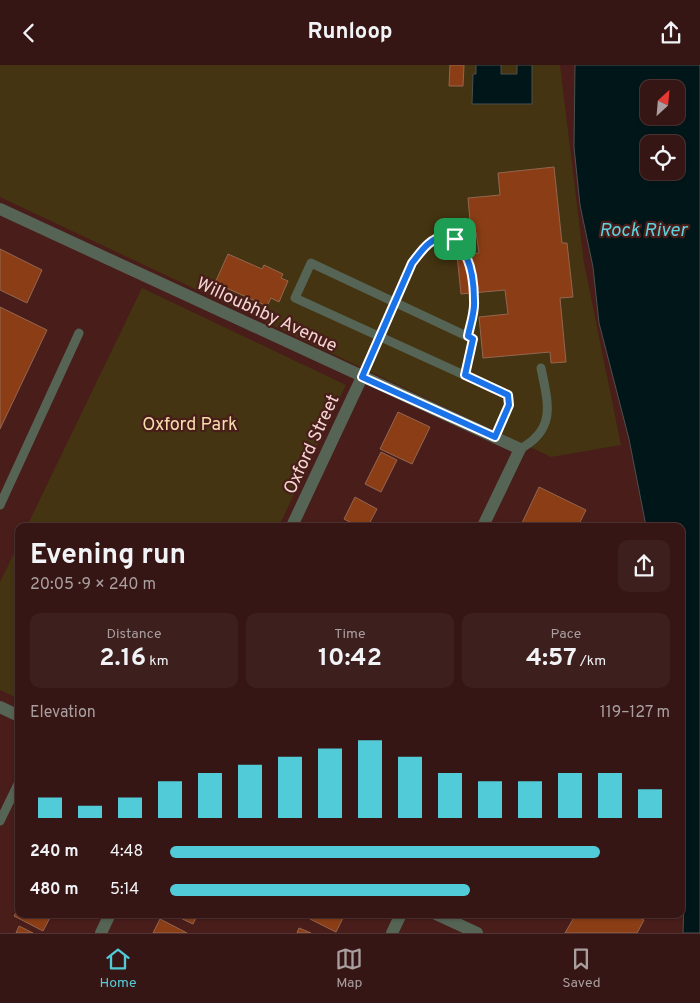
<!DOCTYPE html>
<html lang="en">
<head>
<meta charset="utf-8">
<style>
	:root { --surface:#361614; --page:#3d1f1d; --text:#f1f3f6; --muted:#aa9fa0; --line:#503534; --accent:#52cbd8 }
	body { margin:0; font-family:Overpass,sans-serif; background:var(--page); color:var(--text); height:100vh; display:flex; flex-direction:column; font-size:19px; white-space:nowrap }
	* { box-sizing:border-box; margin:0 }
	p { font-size:16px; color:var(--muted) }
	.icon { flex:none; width:28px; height:28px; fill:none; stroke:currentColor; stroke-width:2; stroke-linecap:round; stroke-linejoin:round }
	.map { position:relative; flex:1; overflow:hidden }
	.sheet { position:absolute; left:15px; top:458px; width:670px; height:395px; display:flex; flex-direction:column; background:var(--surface); border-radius:10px; box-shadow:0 1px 4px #0004,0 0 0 1px var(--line) }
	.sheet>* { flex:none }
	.needle { width:32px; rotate:26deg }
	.controls { position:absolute; left:640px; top:15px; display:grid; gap:10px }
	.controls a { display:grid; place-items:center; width:45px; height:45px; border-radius:10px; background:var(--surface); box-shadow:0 1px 4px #0004,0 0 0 1px var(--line); font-size:25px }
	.pin { position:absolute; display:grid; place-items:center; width:42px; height:42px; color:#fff; margin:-21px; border-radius:10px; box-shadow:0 2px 8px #0006 }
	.round { display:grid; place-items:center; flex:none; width:52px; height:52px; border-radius:10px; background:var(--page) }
	.summary { display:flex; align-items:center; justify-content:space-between; height:85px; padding:0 15px }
	h1 { font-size:28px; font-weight:700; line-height:38px }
	.metrics { display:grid; grid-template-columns:repeat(3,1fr); gap:8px; height:85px; padding:5px 15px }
	.metrics div { display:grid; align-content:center; border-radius:10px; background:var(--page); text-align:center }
	.metrics b { font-size:25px; font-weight:700 }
	.metrics small { font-size:14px; font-weight:400 }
	.metrics p { font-size:14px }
	.chart { height:140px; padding:10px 15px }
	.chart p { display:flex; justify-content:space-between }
	.chart svg { width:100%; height:90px; margin-top:5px; stroke:var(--accent); stroke-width:6 }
	ul { padding:0 15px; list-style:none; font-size:16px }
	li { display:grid; grid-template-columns:80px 60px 1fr; align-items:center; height:38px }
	li i { height:12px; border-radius:6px; background:var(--accent) }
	header { display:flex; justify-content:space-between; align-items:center; height:65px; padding:0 15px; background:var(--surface); font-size:22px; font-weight:700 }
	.tabs { display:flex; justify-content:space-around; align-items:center; height:70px; border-top:1px solid var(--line); background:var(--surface); font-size:14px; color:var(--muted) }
	.tabs a { display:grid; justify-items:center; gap:2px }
	.tabs .selected { color:var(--accent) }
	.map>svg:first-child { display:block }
	.green { fill:#443411 }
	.water { fill:#011619; stroke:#4a5050; fill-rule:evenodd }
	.building { fill:#8b3e15; stroke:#946651 }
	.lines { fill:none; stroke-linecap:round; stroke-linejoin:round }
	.lane { stroke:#556455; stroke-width:9 }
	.street { stroke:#556455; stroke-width:12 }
	.route-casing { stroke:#fff; stroke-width:10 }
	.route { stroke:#1a73e8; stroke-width:6 }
	.labels { text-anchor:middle; stroke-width:4.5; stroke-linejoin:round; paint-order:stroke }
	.street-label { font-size:18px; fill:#f3d6d2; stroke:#481d1a }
	.park-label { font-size:18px; fill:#f5ddab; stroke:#481d1a }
	.water-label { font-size:19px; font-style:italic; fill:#5ed2de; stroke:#481d1a }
</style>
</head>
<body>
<header><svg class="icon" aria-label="back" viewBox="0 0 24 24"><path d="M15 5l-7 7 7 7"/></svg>Runloop<svg class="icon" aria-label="share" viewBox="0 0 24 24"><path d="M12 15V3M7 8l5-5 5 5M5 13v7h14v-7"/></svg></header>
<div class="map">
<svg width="700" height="868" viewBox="0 0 700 868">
	<rect width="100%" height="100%" fill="#481d1a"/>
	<g class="green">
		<polygon points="0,0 560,0 584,198 621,380 551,392 0,132"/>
		<polygon points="142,223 346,320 279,461 27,461"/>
		<polygon points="19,478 19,634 0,625 0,517"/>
	</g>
	<g class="water">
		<polygon points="476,0 501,0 501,9 517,9 517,0 532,0 532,39 472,39 473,9 476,9"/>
		<path d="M575,0H700V868H683L685,808L681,782V461H646L629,374L599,258L593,202L580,140L574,82ZM649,24H676V51H649ZM649,79H676V106H649Z"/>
	</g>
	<g class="building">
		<polygon points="450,0 464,0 463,21 449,21"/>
		<polygon points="554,102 562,178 567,178 573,232 560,233 566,297 551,298 550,287 483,293 479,252 508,249 505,225 461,229 457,190 479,188 476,167 471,166 468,133 500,130 498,108"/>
		<polygon points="0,184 42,205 27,238 0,225"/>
		<polygon points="228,189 262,204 264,200 283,209 281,213 288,216 279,237 271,233 267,241 215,218"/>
		<polygon points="0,242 47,265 0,364"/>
		<polygon points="398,347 430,362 412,399 380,384"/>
		<polygon points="381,387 397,395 381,427 365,419"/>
		<polygon points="539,422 586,445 578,461 528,461 522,458"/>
		<polygon points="355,432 377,444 368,461 357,461 344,454"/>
		<polygon points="19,842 19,849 52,849 43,866 14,851"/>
		<polygon points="172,849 198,849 193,859"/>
		<polygon points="313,849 345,849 336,867 310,854"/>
		<polygon points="576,849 632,849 644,855 637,868 565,868"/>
		<polygon points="160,854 187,868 153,868"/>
		<polygon points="19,861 33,868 16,868"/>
		<polygon points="299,863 311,868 297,868"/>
	</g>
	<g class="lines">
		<g class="lane">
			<polyline points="465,309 473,274 311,198 295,233 508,330 509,340 495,372"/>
			<path d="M362,312L412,198C423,184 430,174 447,170C469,182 474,212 474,236C475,247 470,260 467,271"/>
			<path d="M520,384C557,364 548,338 541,303"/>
			<polyline points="0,440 79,268"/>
			<polyline points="0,756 19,717"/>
		</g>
		<g class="street">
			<polyline points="0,144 520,384 483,461"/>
			<polyline points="292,461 362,312"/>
			<polyline points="0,642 19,651"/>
			<polyline points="436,849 477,868"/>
			<polyline points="101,868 110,849"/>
			<polyline points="392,868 401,849"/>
		</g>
	</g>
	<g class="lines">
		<defs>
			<path id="route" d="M447,170C469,182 474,212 474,236C475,247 470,260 468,271L473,274L465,310L508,330L509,340L495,372L362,312L412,198C423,184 429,174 447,170Z"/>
		</defs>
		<use href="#route" class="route-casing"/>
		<use href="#route" class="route"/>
	</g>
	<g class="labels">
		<g class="street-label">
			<text transform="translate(267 249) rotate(25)" y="6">Willoubhby Avenue</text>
			<text transform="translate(311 379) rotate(-65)" y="6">Oxford Street</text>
		</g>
		<g class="park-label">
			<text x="190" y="365">Oxford Park</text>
		</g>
		<g class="water-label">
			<text x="643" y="171">Rock River</text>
		</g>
	</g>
</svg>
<div class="controls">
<a><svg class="needle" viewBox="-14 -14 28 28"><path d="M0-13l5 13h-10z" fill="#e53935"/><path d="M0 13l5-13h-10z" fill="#aa9fa0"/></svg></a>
<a><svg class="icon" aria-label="locate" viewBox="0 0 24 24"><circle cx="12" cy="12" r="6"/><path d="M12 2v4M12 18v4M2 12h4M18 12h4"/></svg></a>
</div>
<div class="pin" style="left:455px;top:174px;background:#1e9e55"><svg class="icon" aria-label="arrive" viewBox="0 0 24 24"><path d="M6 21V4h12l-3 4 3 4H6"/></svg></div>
<section class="sheet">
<div class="summary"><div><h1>Evening run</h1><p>20:05 · 9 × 240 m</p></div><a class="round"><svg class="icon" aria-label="share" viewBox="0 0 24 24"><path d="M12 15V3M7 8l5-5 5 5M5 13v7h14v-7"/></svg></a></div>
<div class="metrics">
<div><p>Distance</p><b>2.16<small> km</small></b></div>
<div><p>Time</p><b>10:42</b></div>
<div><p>Pace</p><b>4:57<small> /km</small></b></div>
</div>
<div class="chart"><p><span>Elevation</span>119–127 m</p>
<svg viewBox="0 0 160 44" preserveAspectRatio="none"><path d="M5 44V34M15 44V38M25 44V34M35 44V26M45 44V22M55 44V18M65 44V14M75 44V10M85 44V6M95 44V14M105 44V22M115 44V26M125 44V26M135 44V22M145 44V22M155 44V30"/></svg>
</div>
<ul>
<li><b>240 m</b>4:48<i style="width:86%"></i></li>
<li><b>480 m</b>5:14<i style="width:60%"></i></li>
</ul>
</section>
</div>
<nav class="tabs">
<a class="selected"><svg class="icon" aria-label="home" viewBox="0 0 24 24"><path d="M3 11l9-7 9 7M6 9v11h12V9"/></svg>Home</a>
<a><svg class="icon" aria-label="map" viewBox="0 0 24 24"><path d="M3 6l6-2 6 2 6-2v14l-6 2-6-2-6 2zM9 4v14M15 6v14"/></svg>Map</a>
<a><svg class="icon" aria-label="saved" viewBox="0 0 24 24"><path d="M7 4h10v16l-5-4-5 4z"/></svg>Saved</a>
</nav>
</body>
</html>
